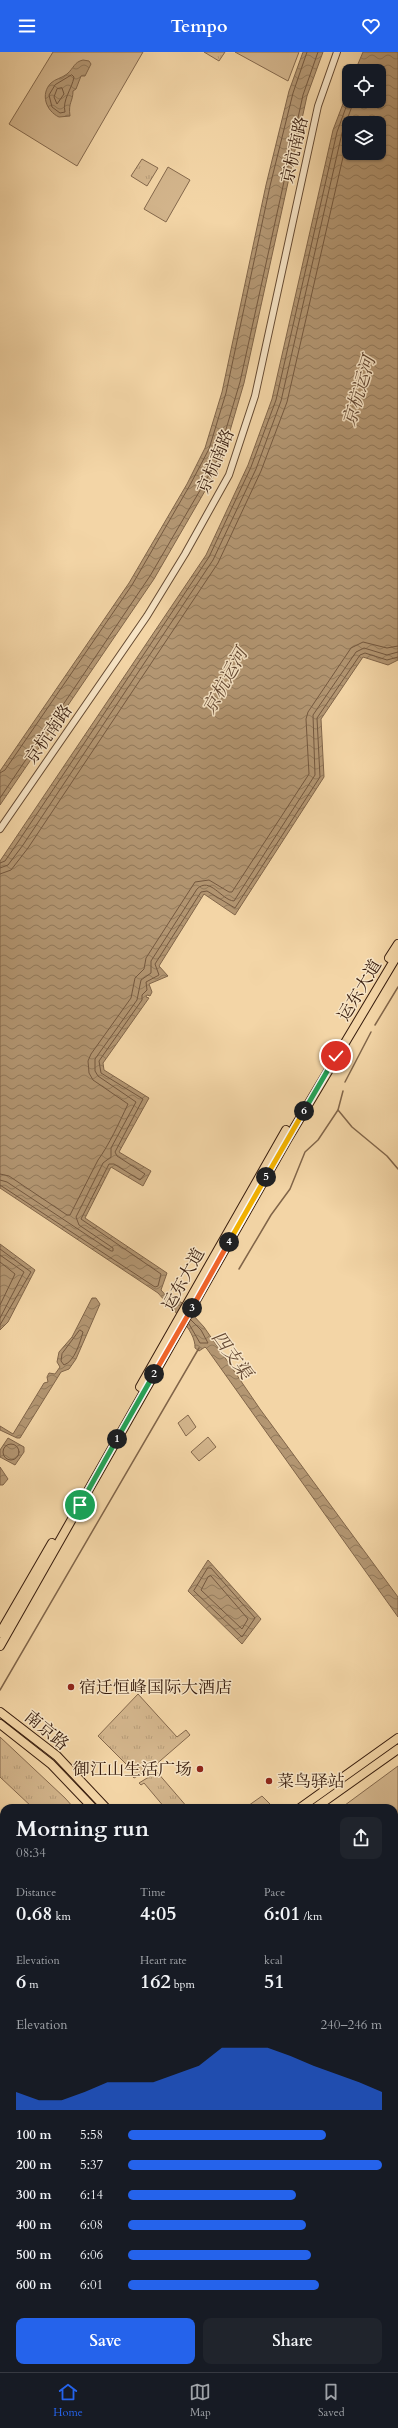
<!DOCTYPE html>
<html lang="en">
<head>
<meta charset="utf-8">
<style>
	:root { --surface:#171b24; --page:#20242c; --text:#f1f3f6; --muted:#9ea1a6; --line:#363941; --accent:#2563eb }
	body { margin:0; font-family:Cardo,"Noto Serif SC",serif; background:var(--page); color:var(--text); height:100vh; display:flex; flex-direction:column; font-size:15px; white-space:nowrap }
	* { box-sizing:border-box; margin:0 }
	p { font-size:13px; color:var(--muted) }
	.icon { flex:none; width:22px; height:22px; fill:none; stroke:currentColor; stroke-width:2; stroke-linecap:round; stroke-linejoin:round }
	.map { position:relative; flex:1; overflow:hidden }
	.details { position:absolute; left:0px; top:1752px; width:398px; height:568px; display:flex; flex-direction:column; background:var(--surface); border-radius:12px 12px 0 0; box-shadow:0 1px 3px #0004 }
	.details>* { flex:none }
	.controls { position:absolute; left:342px; top:12px; display:grid; gap:8px }
	.controls a { display:grid; place-items:center; width:44px; height:44px; border-radius:8px; background:var(--surface); box-shadow:0 1px 3px #0004; font-size:20px }
	.pin { position:absolute; display:grid; place-items:center; width:34px; height:34px; color:#fff; margin:-17px; border:2px solid #fff; border-radius:50%; box-shadow:0 1px 4px #0007 }
	.km { position:absolute; width:20px; height:20px; margin:-10px; border-radius:50%; background:#222; color:#fff; font-size:11px; line-height:20px; text-align:center }
	.round { display:grid; place-items:center; flex:none; width:42px; height:42px; border-radius:8px; background:var(--page) }
	.summary { display:flex; align-items:center; justify-content:space-between; height:68px; padding:0 16px }
	h1 { font-size:22px; font-weight:800; line-height:30px }
	.stats { display:grid; grid-template-columns:repeat(3,1fr); gap:6px; height:68px; padding:4px 16px }
	.stats div { display:grid; align-content:center }
	.stats b { font-size:20px; font-weight:800 }
	.stats small { font-size:11px; font-weight:400 }
	.stats p { font-size:11px }
	.chart { height:112px; padding:8px 16px }
	.chart p { display:flex; justify-content:space-between }
	.chart svg { width:100%; height:72px; margin-top:4px; fill:var(--accent); opacity:.7 }
	.button { display:flex; gap:8px; margin-top:auto; padding:8px 16px }
	.button a { flex:1; height:46px; border-radius:8px; background:var(--accent); color:#fff; font-size:16px; font-weight:800; line-height:46px; text-align:center }
	.button a+a { background:var(--page); color:var(--text) }
	ul { padding:0 16px; list-style:none; font-size:13px }
	li { display:grid; grid-template-columns:64px 48px 1fr; align-items:center; height:30px }
	li i { height:10px; border-radius:5px; background:var(--accent) }
	header { display:flex; justify-content:space-between; align-items:center; height:52px; padding:0 16px; background:var(--accent); color:#fff; font-size:18px; font-weight:800 }
	.tabs { display:flex; justify-content:space-around; align-items:center; height:56px; border-top:1px solid var(--line); background:var(--surface); font-size:11px; color:var(--muted) }
	.tabs a { display:grid; justify-items:center; gap:2px }
	.tabs .selected { color:var(--accent) }
	.map>svg:first-child { display:block }
	.grass { fill:url(#grass-tufts); stroke:#84684c }
	.green { fill:#d3b58c; stroke:#84684c }
	.water { fill:url(#water-waves); stroke:#816549; fill-rule:evenodd }
	.lines { fill:none; stroke-linecap:round; stroke-linejoin:round }
	.shore { stroke:#74583f; stroke-width:1 }
	.stream { stroke:#816549; stroke-width:1.5 }
	.minor-casing { stroke:#654a32; stroke-width:8 }
	.major-casing { stroke:#361b0c; stroke-width:10 }
	.minor { stroke:#f7e4c5; stroke-width:6 }
	.major { stroke:#f3d5a6; stroke-width:8 }
	.split-1-casing { stroke:#fff; stroke-width:8 }
	.split-2-casing { stroke:#fff; stroke-width:8 }
	.split-3-casing { stroke:#fff; stroke-width:8 }
	.split-4-casing { stroke:#fff; stroke-width:8 }
	.split-5-casing { stroke:#fff; stroke-width:8 }
	.split-6-casing { stroke:#fff; stroke-width:8 }
	.split-7-casing { stroke:#fff; stroke-width:8 }
	.split-1 { stroke:#22a559; stroke-width:5 }
	.split-2 { stroke:#22a559; stroke-width:5 }
	.split-3 { stroke:#f0652b; stroke-width:5 }
	.split-4 { stroke:#f0652b; stroke-width:5 }
	.split-5 { stroke:#f5b400; stroke-width:5 }
	.split-6 { stroke:#f5b400; stroke-width:5 }
	.split-7 { stroke:#22a559; stroke-width:5 }
	.poi-dot { fill:#8f2418; stroke:#f7e4c5; stroke-width:1.5 }
	.labels { text-anchor:middle; stroke-width:3; stroke-linejoin:round; paint-order:stroke }
	.street-label { font-size:17px; fill:#361b0c; stroke:#f7e4c5 }
	.poi-label { font-size:17px; fill:#361b0c; stroke:#f7e4c5; text-anchor:start }
	.water-label { font-size:18px; font-style:italic; fill:#624630; stroke:#f7e4c5 }
</style>
</head>
<body>
<header><svg class="icon" aria-label="menu" viewBox="0 0 24 24"><path d="M4 6h16M4 12h16M4 18h16"/></svg>Tempo<svg class="icon" aria-label="heart" viewBox="0 0 24 24"><path d="M12 20l-8-8c-3-5 5-10 8-4 3-6 11-1 8 4z"/></svg></header>
<div class="map">
<svg width="398" height="2320" viewBox="0 0 398 2320">
	<defs>
		<pattern id="grass-tufts" width="24" height="20" patternUnits="userSpaceOnUse"><rect width="24" height="20" fill="#d3b58c"/><path d="M3 7l-1-3M5 7V3M7 7l1-3M15 17l-1-3M17 17v-4M19 17l1-3" fill="none" stroke="#b69b78"/></pattern>
		<pattern id="water-waves" width="16" height="10" patternUnits="userSpaceOnUse"><rect width="16" height="10" fill="#b39672"/><path d="M0 5q4-4 8 0t8 0" fill="none" stroke="#927a5c"/></pattern>
	</defs>
	<rect width="100%" height="100%" fill="#f3d5a6"/>
	<filter id="stains"><feTurbulence type="fractalNoise" baseFrequency=".005" numOctaves="4"/><feColorMatrix values="0 0 0 0 .2 0 0 0 0 .09 0 0 0 0 .02 0 0 0 .5 -.17"/></filter>
	<radialGradient id="worn" r=".72"><stop offset=".6" stop-color="#630" stop-opacity="0"/><stop offset="1" stop-color="#630" stop-opacity=".3"/></radialGradient>
	<g class="grass">
		<polygon points="204,0 225,0 219,9"/>
		<polygon points="142,107 158,116 147,134 131,124"/>
		<polygon points="138,1642 177,1685 186,1678 190,1683 153,1715 134,1726 131,1723 134,1720 98,1684"/>
		<polygon points="0,1685 65,1746 74,1756 33,1756 0,1725"/>
		<polygon points="157,1720 188,1756 165,1756 144,1731 141,1733 139,1731"/>
		<polygon points="262,1744 274,1756 245,1756"/>
		<polygon points="398,1959 398,1977 394,1980 394,1962"/>
		<polygon points="4,2023 4,2050 0,2046 0,2027"/>
	</g>
	<g class="green">
		<polygon points="53,0 143,0 77,114 9,72"/>
		<polygon points="235,0 299,0 288,29"/>
		<polygon points="168,115 190,128 166,170 144,157"/>
		<polygon points="188,1363 196,1375 186,1384 178,1371"/>
		<polygon points="208,1385 216,1395 199,1409 191,1400"/>
		<polygon points="398,1714 398,1891 394,1885 394,1756 341,1756"/>
	</g>
	<g class="water">
		<polygon points="303,0 323,0 307,44 244,331 220,413 154,527 0,753 0,719 129,531 187,432 205,396 222,340 266,133 289,39"/>
		<path d="M363,0H398V608L388,613L363,605L321,667L324,725L235,863L204,842L159,914L168,924L149,932L152,940L150,944L147,943L146,945L149,946L103,1011L104,1018L149,1046L119,1100L151,1119L143,1134L111,1115L85,1166L167,1221L161,1238L170,1248L181,1250L204,1275L260,1357L398,1545V1565L207,1297L205,1295L199,1299L195,1296C196,1278 170,1255 158,1241L0,1136V809L206,503L248,413L272,347L333,78L349,36V49H379V19H355ZM349,71H379V101H349Z"/>
		<path d="M83,8L89,9L91,12L85,24H81L76,37L73,39C73,50 68,50 70,64L59,65C46,59 40,42 51,31C55,27 62,26 67,22C74,16 74,10 83,8Z"/>
		<polygon points="0,1192 35,1218 8,1270 0,1278"/>
		<polygon points="92,1246 96,1246 100,1252 76,1307 69,1317 61,1320 20,1386 17,1386 0,1378 0,1374 13,1382 44,1331 48,1330 47,1325 49,1321 55,1322 60,1315 57,1310 59,1300 72,1285"/>
		<polygon points="8,1386 24,1395 24,1400 15,1413 0,1405 0,1398"/>
		<polygon points="0,1415 8,1427 3,1433 0,1433"/>
		<polygon points="208,1508 261,1567 242,1592 188,1539"/>
	</g>
	<g class="lines">
		<g class="shore">
			<path d="M72,23L74,25C72,37 62,48 65,60L60,61L52,55L49,43L55,33Z"/>
			<polygon points="62,36 64,42 57,52 54,45 57,37"/>
			<polyline points="0,721 5,718 132,533 190,433 209,397 226,341 270,134 293,41 307,0"/>
			<polyline points="0,746 150,524 216,411 240,330 303,43 318,0"/>
			<polyline points="0,811 5,809 18,790 209,505 251,415 276,348 337,80 349,47"/>
			<polyline points="0,816 8,813 23,793 213,508 256,417 281,349 342,81 354,49"/>
			<polyline points="0,822 11,818 28,796 218,511 261,419 287,350 349,79"/>
			<path d="M0,1122L9,1124L67,1163H70L98,1108C109,1093 119,1071 128,1052L93,1028L89,1021L88,1009L91,1002L131,946L135,926L144,917L146,906L195,830L209,828L229,840H232L309,722L306,667L308,660L351,596L363,590L387,596L398,594"/>
			<path d="M0,1128L7,1130L111,1199H113V1196L79,1173L76,1165L103,1111L111,1105V1096L136,1050L98,1024L95,1019V1007L137,948L141,928L151,921V909L197,837C210,824 221,848 234,849L315,723L313,663L356,600L364,596L387,603L398,600"/>
			<polyline points="0,1133 155,1235 158,1234 161,1222 81,1167 109,1112 114,1112 140,1128 145,1122 117,1104 115,1100 143,1047 101,1021 99,1009 142,948 142,943 147,938 146,930 159,923 155,912 201,840 207,839 235,856 320,725 317,666 360,603 365,601 387,608 398,605"/>
			<polyline points="0,1197 31,1220 0,1273"/>
			<polyline points="0,1203 24,1220 0,1266"/>
			<polyline points="0,1210 15,1222 0,1253"/>
			<polyline points="189,1272 200,1291 208,1291 201,1278 191,1268"/>
			<path d="M80,1278L83,1280C80,1290 75,1309 64,1313L61,1309L62,1302Z"/>
			<circle cx="11" cy="1400" r="8"/>
			<polygon points="208,1516 211,1516 255,1566 242,1585 194,1539"/>
			<polygon points="211,1524 248,1567 242,1577 201,1538 208,1525"/>
		</g>
		<g class="stream">
			<polyline points="375,973 398,935"/>
			<polyline points="345,1030 371,980"/>
			<polyline points="338,1058 352,1075 387,1104 398,1117"/>
			<polyline points="239,1217 271,1163 290,1137 305,1100 318,1088 338,1058 343,1039"/>
			<polyline points="0,1638 199,1296"/>
		</g>
		<defs>
			<g id="minor">
				<polyline points="0,777 147,564 185,502 229,423 255,344 318,54 337,0"/>
				<polyline points="0,1997 4,1993"/>
				<polyline points="0,2008 4,2004"/>
				<polyline points="0,2053 4,2058"/>
				<polyline points="232,2316 236,2320"/>
			</g>
			<g id="major">
				<polyline points="389,906 398,892"/>
				<polyline points="140,1335 286,1078"/>
				<polyline points="0,1581 52,1491"/>
				<polyline points="0,1594 287,1088 398,902"/>
				<polyline points="0,1660 57,1704 106,1756"/>
				<polyline points="0,1672 51,1712 93,1756"/>
				<polyline points="300,1756 398,1686"/>
				<polyline points="315,1756 398,1697"/>
				<polyline points="394,2139 398,2144"/>
				<polyline points="394,2152 398,2157"/>
			</g>
		</defs>
		<use href="#minor" class="minor-casing"/>
		<use href="#major" class="major-casing"/>
		<use href="#minor" class="minor"/>
		<use href="#major" class="major"/>
	</g>
	<g class="lines">
		<defs>
			<polyline id="split-1" points="80,1453 117,1387"/>
			<polyline id="split-2" points="117,1387 154,1322"/>
			<polyline id="split-3" points="154,1322 192,1256"/>
			<polyline id="split-4" points="192,1256 229,1190"/>
			<polyline id="split-5" points="229,1190 266,1125"/>
			<polyline id="split-6" points="266,1125 304,1059"/>
			<polyline id="split-7" points="304,1059 336,1004"/>
		</defs>
		<use href="#split-1" class="split-1-casing"/>
		<use href="#split-2" class="split-2-casing"/>
		<use href="#split-3" class="split-3-casing"/>
		<use href="#split-4" class="split-4-casing"/>
		<use href="#split-5" class="split-5-casing"/>
		<use href="#split-6" class="split-6-casing"/>
		<use href="#split-7" class="split-7-casing"/>
		<use href="#split-1" class="split-1"/>
		<use href="#split-2" class="split-2"/>
		<use href="#split-3" class="split-3"/>
		<use href="#split-4" class="split-4"/>
		<use href="#split-5" class="split-5"/>
		<use href="#split-6" class="split-6"/>
		<use href="#split-7" class="split-7"/>
	</g>
	<g class="poi-dot">
		<circle cx="71" cy="1635" r="4"/>
		<circle cx="200" cy="1717" r="4"/>
		<circle cx="269" cy="1729" r="4"/>
	</g>
	<g class="labels">
		<g class="street-label">
			<text transform="translate(294 98) rotate(-77)" y="6">京杭南路</text>
			<text transform="translate(215 409) rotate(-67)" y="6">京杭南路</text>
			<text transform="translate(48 682) rotate(-55)" y="6">京杭南路</text>
			<text transform="translate(359 938) rotate(-59)" y="6">运东大道</text>
			<text transform="translate(183 1227) rotate(-61)" y="6">运东大道</text>
			<text transform="translate(47 1678) rotate(40)" y="6">南京路</text>
		</g>
		<g class="poi-label">
			<text x="79" y="1641">宿迁恒峰国际大酒店</text>
			<text x="192" y="1723" text-anchor="end">御江山生活广场</text>
			<text x="277" y="1735">菜鸟驿站</text>
		</g>
		<g class="water-label">
			<text transform="translate(359 339) rotate(-73)" y="6">京杭运河</text>
			<text transform="translate(225 629) rotate(-61)" y="6">京杭运河</text>
			<text transform="translate(232 1303) rotate(54)" y="6">四支渠</text>
		</g>
	</g>
	<rect width="100%" height="100%" filter="url(#stains)"/>
	<rect width="100%" height="100%" fill="url(#worn)"/>
</svg>
<div class="controls">
<a><svg class="icon" aria-label="locate" viewBox="0 0 24 24"><circle cx="12" cy="12" r="6"/><path d="M12 2v4M12 18v4M2 12h4M18 12h4"/></svg></a>
<a><svg class="icon" aria-label="layers" viewBox="0 0 24 24"><path d="M12 4l9 5-9 5-9-5zM3 14l9 5 9-5"/></svg></a>
</div>
<div class="pin" style="left:80px;top:1453px;background:#1e9e55"><svg class="icon" aria-label="arrive" viewBox="0 0 24 24"><path d="M6 21V4h12l-3 4 3 4H6"/></svg></div>
<div class="pin" style="left:336px;top:1004px;background:#d93025"><svg class="icon" aria-label="check" viewBox="0 0 24 24"><path d="M5 12l5 5 9-10"/></svg></div>
<b class="km" style="left:117px;top:1387px">1</b>
<b class="km" style="left:154px;top:1322px">2</b>
<b class="km" style="left:192px;top:1256px">3</b>
<b class="km" style="left:229px;top:1190px">4</b>
<b class="km" style="left:266px;top:1125px">5</b>
<b class="km" style="left:304px;top:1059px">6</b>
<section class="details">
<div class="summary"><div><h1>Morning run</h1><p>08:34</p></div><a class="round"><svg class="icon" aria-label="share" viewBox="0 0 24 24"><path d="M12 15V3M7 8l5-5 5 5M5 13v7h14v-7"/></svg></a></div>
<div class="stats">
<div><p>Distance</p><b>0.68<small> km</small></b></div>
<div><p>Time</p><b>4:05</b></div>
<div><p>Pace</p><b>6:01<small> /km</small></b></div>
</div>
<div class="stats">
<div><p>Elevation</p><b>6<small> m</small></b></div>
<div><p>Heart rate</p><b>162<small> bpm</small></b></div>
<div><p>kcal</p><b>51</b></div>
</div>
<div class="chart"><p><span>Elevation</span>240–246 m</p>
<svg viewBox="0 0 160 44" preserveAspectRatio="none"><path d="M0 44V33L10 38L20 38L30 33L40 27L50 27L60 27L70 22L80 17L90 6L100 6L110 6L120 11L130 17L140 22L150 27L160 33V44z"/></svg>
</div>
<ul>
<li><b>100 m</b>5:58<i style="width:78%"></i></li>
<li><b>200 m</b>5:37<i style="width:100%"></i></li>
<li><b>300 m</b>6:14<i style="width:66%"></i></li>
<li><b>400 m</b>6:08<i style="width:70%"></i></li>
<li><b>500 m</b>6:06<i style="width:72%"></i></li>
<li><b>600 m</b>6:01<i style="width:75%"></i></li>
</ul>
<div class="button"><a>Save</a><a>Share</a></div>
</section>
</div>
<nav class="tabs">
<a class="selected"><svg class="icon" aria-label="home" viewBox="0 0 24 24"><path d="M3 11l9-7 9 7M6 9v11h12V9"/></svg>Home</a>
<a><svg class="icon" aria-label="map" viewBox="0 0 24 24"><path d="M3 6l6-2 6 2 6-2v14l-6 2-6-2-6 2zM9 4v14M15 6v14"/></svg>Map</a>
<a><svg class="icon" aria-label="saved" viewBox="0 0 24 24"><path d="M7 4h10v16l-5-4-5 4z"/></svg>Saved</a>
</nav>
</body>
</html>
